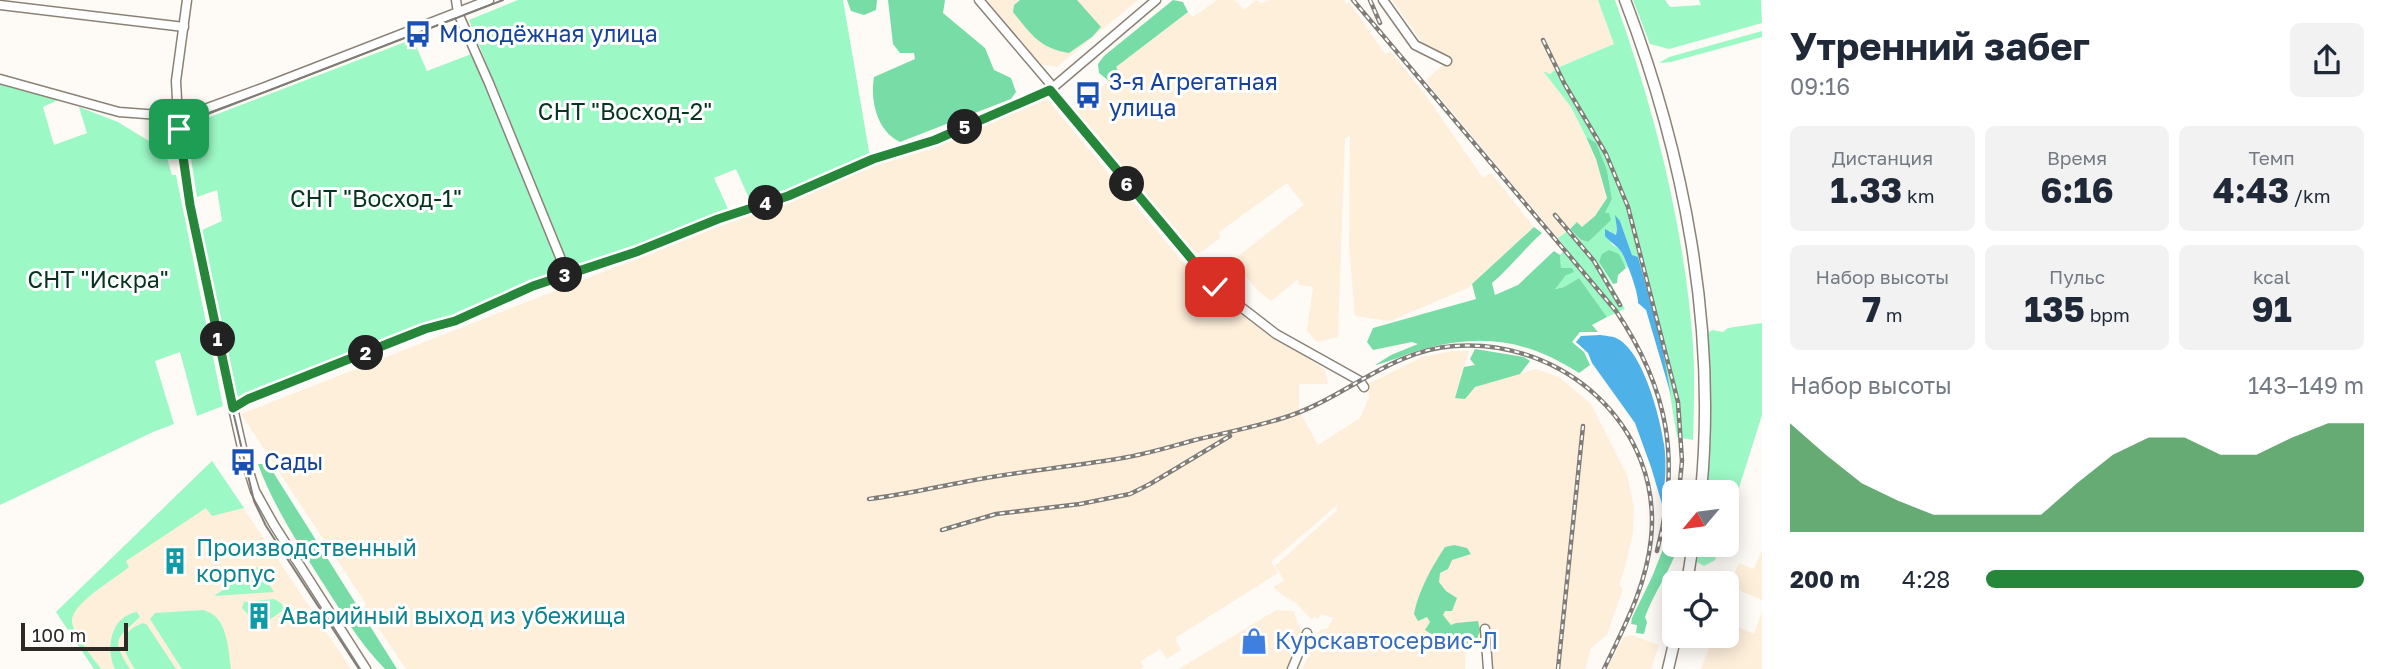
<!DOCTYPE html>
<html lang="ru">
<head>
<meta charset="utf-8">
<style>
	:root { --surface:#fff; --page:#f2f2f3; --text:#1f2937; --muted:#747a83; --accent:#26873a }
	body { margin:0; font-family:"Golos Text",sans-serif; background:var(--page); color:var(--text); height:100vh; display:flex; flex-direction:column; font-size:26px; white-space:nowrap }
	* { box-sizing:border-box; margin:0 }
	p { font-size:23px; color:var(--muted) }
	.icon { flex:none; width:38px; height:38px; fill:none; stroke:currentColor; stroke-width:2; stroke-linecap:round; stroke-linejoin:round }
	.map { position:relative; flex:1; overflow:hidden }
	.panel { display:flex; flex-direction:column; background:var(--surface); width:630px }
	.panel>* { flex:none }
	.needle { width:46px; rotate:241deg }
	.buttons { position:absolute; left:1662px; top:480px; display:grid; gap:14px }
	.buttons a { display:grid; place-items:center; width:77px; height:77px; border-radius:10px; background:var(--surface); box-shadow:0 4px 18px #0003; font-size:35px }
	.scale { position:absolute; left:21px; bottom:18px; width:107px; box-sizing:border-box; padding-left:7px; border:4px solid #2d2924; border-top:0; font-size:19px; line-height:24px; white-space:nowrap; color:#2d2924; -webkit-text-stroke:5px #fff; paint-order:stroke }
	.pin { position:absolute; display:grid; place-items:center; width:60px; height:60px; color:#fff; margin:-30px; border-radius:14px; box-shadow:0 4px 10px #0006 }
	.km { position:absolute; width:35px; height:35px; margin:-18px; border-radius:50%; background:#222; color:#fff; font-size:19px; line-height:35px; text-align:center }
	.round { display:grid; place-items:center; flex:none; width:74px; height:74px; border-radius:10px; background:var(--page) }
	.headline { display:flex; align-items:center; justify-content:space-between; height:119px; padding:0 28px }
	h1 { font-size:38px; font-weight:700; line-height:52px }
	.stats { display:grid; grid-template-columns:repeat(3,1fr); gap:10px; height:119px; padding:7px 28px }
	.stats div { display:grid; align-content:center; border-radius:10px; background:var(--page); text-align:center }
	.stats b { font-size:35px; font-weight:700 }
	.stats small { font-size:19px; font-weight:400 }
	.stats p { font-size:19px }
	.chart { height:196px; padding:14px 28px }
	.chart p { display:flex; justify-content:space-between }
	.chart svg { width:100%; height:126px; margin-top:7px; fill:var(--accent); opacity:.7 }
	ul { padding:0 28px; list-style:none; font-size:23px }
	li { display:grid; grid-template-columns:112px 84px 1fr; align-items:center; height:52px }
	li i { height:18px; border-radius:9px; background:var(--accent) }
	main { display:flex; flex:1; min-height:0 }
	.map>svg:first-child { display:block }
	.built { fill:#feefdb }
	.green { fill:#9cf8c5 }
	.forest { fill:#78dca7 }
	.water { fill:#4eb2e9 }
	.lines { fill:none; stroke-linecap:round; stroke-linejoin:round }
	.minor-casing { stroke:#8b8276; stroke-width:11 }
	.major-casing { stroke:#8b8276; stroke-width:13 }
	.minor { stroke:#fff; stroke-width:8 }
	.major { stroke:#fff; stroke-width:10 }
	.tram { stroke:#807c77; stroke-width:2 }
	.rail-casing { stroke:#807c77; stroke-width:4.5 }
	.rail { stroke:#fff; stroke-width:2; stroke-dasharray:5; stroke-linecap:butt }
	.minor-bridge-casing { stroke:#8b8276; stroke-width:11; stroke-linecap:butt }
	.minor-bridge { stroke:#fff; stroke-width:8 }
	.route-casing { stroke:#fff; stroke-width:14 }
	.route { stroke:#26873a; stroke-width:9 }
	.labels { text-anchor:middle; stroke-width:6; stroke-linejoin:round; paint-order:stroke }
	.transit-label { font-size:23px; fill:#164399; stroke:#fff; text-anchor:start }
	.park-label { font-size:23px; fill:#073420; stroke:#fff }
	.culture-label { font-size:23px; fill:#0d838f; stroke:#fff; text-anchor:start }
	.shop-label { font-size:23px; fill:#366cbe; stroke:#fff; text-anchor:start }
</style>
</head>
<body>
<main>
<div class="map">
<svg width="1762" height="669" viewBox="0 0 1762 669">
	<rect width="100%" height="100%" fill="#fefaf5"/>
	<g class="built">
		<polygon points="987,0 1138,0 1057,67 1041,64"/>
		<polygon points="1217,0 1235,0 1244,10 1256,0 1262,3 1270,0 1344,0 1346,4 1349,2 1385,54 1391,52 1424,93 1483,178 1491,173 1534,227 1468,288 1390,321 1355,316 1349,245 1350,135 1345,139 1338,337 1317,342 1307,331 1313,287 1299,285 1298,279 1271,301 1258,291 1233,260 1304,205 1287,183 1219,232 1220,238 1200,253 1190,253 1073,110 1119,73 1116,67 1188,12 1193,17"/>
		<polygon points="1392,0 1598,0 1614,44 1557,68 1550,74 1544,72 1571,107 1596,159 1607,199 1595,216 1582,227 1577,222 1558,238 1427,82 1427,79 1452,57 1425,46"/>
		<polygon points="1046,98 1202,285 1325,370 1328,384 1299,384 1299,410 1318,445 1360,418 1369,397 1368,384 1422,357 1453,351 1469,351 1455,397 1474,387 1536,369 1559,377 1591,404 1627,475 1634,507 1633,533 1624,571 1619,584 1623,589 1607,635 1591,648 1585,669 1494,669 1492,647 1475,645 1466,647 1465,669 1302,669 1320,630 1328,628 1333,618 1321,614 1318,619 1315,617 1311,619 1296,603 1282,595 1274,587 1284,580 1275,566 1337,510 1336,506 1271,562 1278,573 1175,638 1181,650 1167,659 1160,649 1141,661 1144,667 1141,669 406,669 364,606 366,604 241,414"/>
		<polygon points="212,461 351,669 94,669 56,612"/>
		<polygon points="1762,550 1762,600 1729,586 1739,563 1754,569"/>
		<polygon points="1276,610 1293,611 1302,634 1286,669 1179,669"/>
		<polygon points="1762,612 1762,669 1701,669 1714,635 1727,635 1727,622 1754,634"/>
		<polygon points="1631,635 1659,645 1651,669 1607,669 1621,642 1624,637"/>
	</g>
	<g class="green">
		<polygon points="518,0 843,0 870,157 751,203 736,169 714,178 729,211 570,272 469,20"/>
		<path d="M1598,0H1615C1655,111 1684,226 1693,344C1695,376 1694,408 1693,440L1677,437L1661,340L1638,257L1632,255L1620,221L1616,217L1617,229L1615,236L1609,230L1611,244L1621,250L1629,269L1622,263L1619,254L1599,262L1625,309L1607,317L1579,278L1564,287L1553,289L1566,275L1561,269L1560,255L1566,248L1558,238L1570,229L1580,240L1588,242L1610,220L1605,213L1612,199L1607,170L1596,144L1586,137L1571,107L1543,71L1550,74L1557,68L1614,44Z"/>
		<polygon points="1633,0 1665,0 1670,7 1701,5 1699,0 1761,0 1762,23 1669,49 1650,44"/>
		<polygon points="1762,31 1762,37 1671,62 1659,63 1669,57"/>
		<polygon points="413,39 427,71 474,53 564,274 421,327 235,402 219,336 202,230 222,221 217,190 197,197 186,126"/>
		<polygon points="0,83 60,99 43,107 54,145 87,133 79,107 118,122 165,151 172,175 176,175 223,406 197,416 180,352 155,361 174,424 153,432 0,505"/>
		<polygon points="1762,323 1762,415 1727,526 1727,492 1707,492 1708,333 1712,330 1723,332 1728,328"/>
		<path d="M212,461L244,508L212,516L206,508L126,561L129,567C115,579 70,604 72,622C73,634 94,659 101,669H94L56,612Z"/>
		<polygon points="1700,544 1721,544 1715,560 1704,566 1697,562"/>
		<polygon points="257,567 274,592 214,596"/>
		<polygon points="274,599 281,603 285,609 262,625 258,625 242,608 244,602"/>
		<path d="M203,610C228,616 228,648 231,669H182L150,619L155,613Z"/>
		<path d="M137,612L140,617C117,639 110,638 130,669H115C105,648 111,616 137,612Z"/>
		<path d="M143,623L147,625L176,669H135C122,650 116,633 143,623Z"/>
	</g>
	<g class="forest">
		<polygon points="847,0 877,0 876,10 864,15 851,11"/>
		<path d="M888,0H945L943,13L985,48L994,70L1011,78L1016,92L1011,99L900,142C877,131 870,101 874,77L915,59L914,53H900L893,44Z"/>
		<path d="M1020,0H1077L1101,27L1092,37L1069,53C1039,48 1031,34 1013,12L1014,5Z"/>
		<polygon points="1173,0 1183,2 1188,12 1116,67 1119,72 1109,81 1099,73 1098,64 1104,56"/>
		<polygon points="1586,137 1596,143 1607,170 1612,199 1605,213 1609,213 1611,220 1588,242 1581,240 1570,229 1577,222 1582,227 1595,216 1607,198 1596,159"/>
		<path d="M1534,227L1542,233C1524,249 1510,268 1492,283L1495,295L1518,285L1554,251L1560,255L1561,268H1572L1574,272L1566,275L1555,289L1564,287L1579,278L1607,317L1592,325L1598,332H1580L1572,342L1584,352L1590,365L1579,373C1524,338 1479,333 1417,351C1403,355 1390,362 1375,365L1391,355L1418,344L1412,342L1373,350L1367,342L1373,328L1476,299L1472,284Z"/>
		<polygon points="1609,250 1619,254 1626,268 1618,275 1617,283 1613,284 1599,262 1602,254"/>
		<polygon points="1475,349 1524,357 1530,361 1520,374 1475,387 1465,399 1455,398 1464,367 1475,365 1470,359"/>
		<path d="M258,464H268L397,669H385C358,642 340,609 319,577C296,540 273,505 258,464Z"/>
		<path d="M1675,519V544H1679C1671,570 1654,592 1645,617L1647,622L1644,634L1636,633L1637,625L1631,624L1632,618L1652,577Z"/>
		<path d="M1454,545L1467,548L1471,554L1452,560L1448,569L1440,573L1439,582L1446,591L1457,598L1452,611H1445L1443,615L1451,625L1456,623L1478,621L1480,630L1475,645C1460,648 1438,639 1425,630L1430,622L1427,617L1418,621L1414,614C1418,592 1432,566 1445,547Z"/>
	</g>
	<g class="water">
		<path d="M1615,215L1620,221L1632,255L1638,257L1661,340L1671,395L1646,310L1638,303C1639,294 1627,262 1622,253C1619,247 1610,242 1605,236V229L1616,235L1617,229Z"/>
		<path d="M1600,335C1605,336 1612,336 1616,338C1643,350 1660,417 1664,444C1667,465 1665,484 1662,504L1651,467L1635,423L1592,363L1588,353L1576,342L1581,336Z"/>
	</g>
	<g class="lines">
		<defs>
			<g id="minor">
				<polyline points="456,0 458,13 489,83 567,274"/>
				<polyline points="979,0 1053,87"/>
				<polyline points="1383,0 1415,45 1447,61"/>
				<polyline points="0,5 184,27"/>
				<polyline points="0,79 119,112 159,115 191,114 265,87 489,0"/>
				<polyline points="1050,90 1215,287 1276,334 1360,381 1364,387"/>
				<polyline points="178,118 176,81 187,0"/>
				<polyline points="179,129 190,205 218,342 243,452 255,491 274,525 366,669"/>
				<polyline points="233,408 248,399 425,329 455,321 532,286 636,252 718,219 788,196 873,159 935,140 1036,97 1050,90 1156,0"/>
				<polyline points="1485,629 1488,669"/>
				<polyline points="1292,669 1307,633"/>
			</g>
			<g id="major">
				<path d="M1625,0C1684,154 1717,326 1701,492"/>
				<polyline points="1687,583 1693,544"/>
				<polyline points="1668,669 1676,635"/>
			</g>
		</defs>
		<use href="#minor" class="minor-casing"/>
		<use href="#major" class="major-casing"/>
		<use href="#minor" class="minor"/>
		<use href="#major" class="major"/>
		<polyline class="tram" points="359,669 266,526 254,501 210,313 181,162 178,134 179,129 192,120 503,0"/>
		<defs>
			<g id="rail">
				<path d="M1353,0L1616,311C1669,390 1681,460 1657,551"/>
				<polyline points="1370,0 1380,23"/>
				<polyline points="1543,40 1564,83 1606,154 1628,207 1678,402 1682,461 1679,492"/>
				<polyline points="1555,215 1594,261 1620,305"/>
				<path d="M869,499C901,495 932,488 964,482C1018,471 1073,467 1128,457C1150,453 1173,446 1195,440C1224,433 1254,427 1283,418C1343,400 1390,350 1454,346C1563,338 1663,426 1651,539C1646,587 1624,627 1604,669"/>
				<polyline points="942,530 996,514 1080,504 1130,494 1150,484 1230,436"/>
				<polyline points="1558,669 1583,426"/>
			</g>
		</defs>
		<use href="#rail" class="rail-casing"/>
		<use href="#rail" class="rail"/>
		<defs>
			<polyline id="minor-bridge" points="178,118 179,129"/>
		</defs>
		<use href="#minor-bridge" class="minor-bridge-casing"/>
		<use href="#minor-bridge" class="minor-bridge"/>
	</g>
	<g class="lines">
		<defs>
			<polyline id="route" points="179,129 190,205 233,408 248,399 425,329 455,321 533,286 636,252 718,219 788,196 873,159 935,140 1050,90 1215,287"/>
		</defs>
		<use href="#route" class="route-casing"/>
		<use href="#route" class="route"/>
	</g>
	<defs>
		<symbol id="bus-bare" viewBox="-9 -9 18 18"><path d="M-5-6H5V4H4V6H2V4H-2V6H-4V4H-5ZM-3.5-4V0h7V-4ZM-3.5 1.2v1.5H-2V1.2ZM2 1.2v1.5H3.5V1.2Z" fill="#1a4fb4" stroke="#fff" stroke-width="2.5" paint-order="stroke"/></symbol>
		<symbol id="building-bare" viewBox="-9 -9 18 18"><path d="M-4-6H4V6H1V3H-1V6H-4ZM-2.5-4.3h1.7v1.8h-1.7ZM.8-4.3h1.7v1.8H.8ZM-2.5-1h1.7V.8h-1.7ZM.8-1h1.7V.8H.8Z" fill="#0f9aa8" stroke="#fff" stroke-width="2.5" paint-order="stroke"/></symbol>
		<symbol id="shop-bare" viewBox="-9 -9 18 18"><path d="M-5-2.5h2.3a2.7 3.5 0 0 1 5.4 0H5L5.5 6h-11ZM-1.5-2.5h3a1.5 2.3 0 0 0-3 0Z" fill="#3f7fe0" stroke="#fff" stroke-width="2.5" paint-order="stroke"/></symbol>
	</defs>
	<g fill-rule="evenodd">
		<use href="#bus-bare" x="399" y="15" width="38" height="38"/>
		<use href="#bus-bare" x="1069" y="76" width="38" height="38"/>
		<use href="#bus-bare" x="224" y="443" width="38" height="38"/>
		<use href="#building-bare" x="156" y="542" width="38" height="38"/>
		<use href="#building-bare" x="240" y="597" width="38" height="38"/>
		<use href="#shop-bare" x="1235" y="622" width="38" height="38"/>
	</g>
	<g class="labels">
		<g class="transit-label">
			<text x="439" y="42">Молодёжная улица</text>
			<text x="1109" y="90">3-я Агрегатная<tspan x="1109" dy="26">улица</tspan></text>
			<text x="264" y="470">Сады</text>
		</g>
		<g class="park-label">
			<text x="625" y="120">СНТ "Восход-2"</text>
			<text x="376" y="207">СНТ "Восход-1"</text>
			<text x="98" y="288">СНТ "Искра"</text>
		</g>
		<g class="culture-label">
			<text x="196" y="556">Производственный<tspan x="196" dy="26">корпус</tspan></text>
			<text x="280" y="624">Аварийный выход из убежища</text>
		</g>
		<g class="shop-label">
			<text x="1275" y="649">Курскавтосервис-Л</text>
		</g>
	</g>
</svg>
<div class="buttons">
<a><svg class="needle" viewBox="-14 -14 28 28"><path d="M0-13l5 13h-10z" fill="#e53935"/><path d="M0 13l5-13h-10z" fill="#747a83"/></svg></a>
<a><svg class="icon" aria-label="locate" viewBox="0 0 24 24"><circle cx="12" cy="12" r="6"/><path d="M12 2v4M12 18v4M2 12h4M18 12h4"/></svg></a>
</div>
<div class="scale">100 m</div>
<div class="pin" style="left:179px;top:129px;background:#1e9e55"><svg class="icon" aria-label="arrive" viewBox="0 0 24 24"><path d="M6 21V4h12l-3 4 3 4H6"/></svg></div>
<div class="pin" style="left:1215px;top:287px;background:#d93025"><svg class="icon" aria-label="check" viewBox="0 0 24 24"><path d="M5 12l5 5 9-10"/></svg></div>
<b class="km" style="left:218px;top:339px">1</b>
<b class="km" style="left:366px;top:353px">2</b>
<b class="km" style="left:565px;top:275px">3</b>
<b class="km" style="left:766px;top:203px">4</b>
<b class="km" style="left:965px;top:127px">5</b>
<b class="km" style="left:1127px;top:184px">6</b>
</div>
<section class="panel">
<div class="headline"><div><h1>Утренний забег</h1><p>09:16</p></div><a class="round"><svg class="icon" aria-label="share" viewBox="0 0 24 24"><path d="M12 15V3M7 8l5-5 5 5M5 13v7h14v-7"/></svg></a></div>
<div class="stats">
<div><p>Дистанция</p><b>1.33<small> km</small></b></div>
<div><p>Время</p><b>6:16</b></div>
<div><p>Темп</p><b>4:43<small> /km</small></b></div>
</div>
<div class="stats">
<div><p>Набор высоты</p><b>7<small> m</small></b></div>
<div><p>Пульс</p><b>135<small> bpm</small></b></div>
<div><p>kcal</p><b>91</b></div>
</div>
<div class="chart"><p><span>Набор высоты</span>143–149 m</p>
<svg viewBox="0 0 160 44" preserveAspectRatio="none"><path d="M0 44V6L10 17L20 27L30 33L40 38L50 38L60 38L70 38L80 27L90 17L100 11L110 11L120 17L130 17L140 11L150 6L160 6V44z"/></svg>
</div>
<ul>
<li><b>200 m</b>4:28<i style="width:100%"></i></li>
</ul>
</section>
</main>
</body>
</html>
